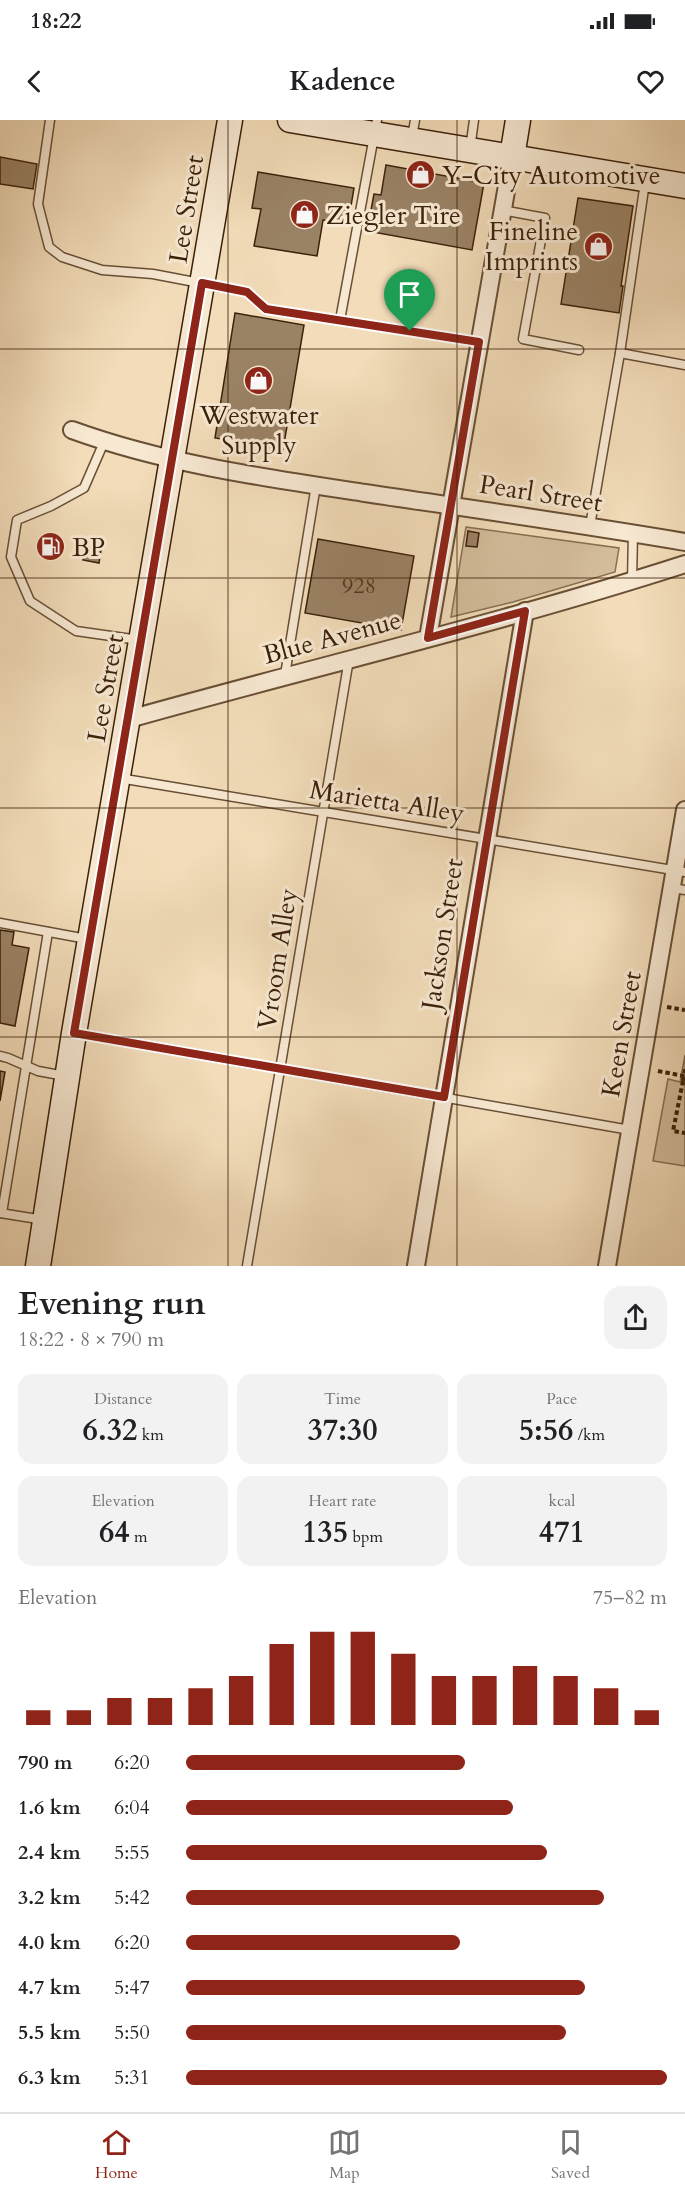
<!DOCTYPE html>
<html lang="en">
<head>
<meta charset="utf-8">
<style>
	:root { --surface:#fff; --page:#f2f2f2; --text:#202124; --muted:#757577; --line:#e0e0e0; --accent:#8f2418 }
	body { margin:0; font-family:Cardo,serif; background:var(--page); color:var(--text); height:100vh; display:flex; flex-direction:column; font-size:22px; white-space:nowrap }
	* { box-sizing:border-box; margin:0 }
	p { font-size:20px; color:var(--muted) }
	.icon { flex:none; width:33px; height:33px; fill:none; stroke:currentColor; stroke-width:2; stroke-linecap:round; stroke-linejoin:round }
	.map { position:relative; height:1146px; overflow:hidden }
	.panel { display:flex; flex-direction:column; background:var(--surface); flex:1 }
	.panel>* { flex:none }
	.pin { position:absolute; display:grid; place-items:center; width:51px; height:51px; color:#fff; margin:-62px -26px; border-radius:50% 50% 50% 0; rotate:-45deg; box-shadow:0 0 6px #0007 }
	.pin .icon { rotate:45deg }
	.round { display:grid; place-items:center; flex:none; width:63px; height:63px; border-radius:18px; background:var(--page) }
	.headline { display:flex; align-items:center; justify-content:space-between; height:102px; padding:0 18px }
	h1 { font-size:33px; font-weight:700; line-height:45px }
	.figures { display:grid; grid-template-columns:repeat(3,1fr); gap:9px; height:102px; padding:6px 18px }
	.figures div { display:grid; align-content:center; border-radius:15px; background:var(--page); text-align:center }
	.figures b { font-size:30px; font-weight:700 }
	.figures small { font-size:16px; font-weight:400 }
	.figures p { font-size:16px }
	.chart { height:168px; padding:12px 18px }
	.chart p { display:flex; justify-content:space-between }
	.chart svg { width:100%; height:108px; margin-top:6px; stroke:var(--accent); stroke-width:6 }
	ul { padding:0 18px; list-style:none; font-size:20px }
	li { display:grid; grid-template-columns:96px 72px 1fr; align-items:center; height:45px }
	li i { height:15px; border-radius:8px; background:var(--accent) }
	.status { display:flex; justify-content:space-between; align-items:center; height:42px; padding:0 30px; background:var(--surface); direction:ltr }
	.status svg { height:16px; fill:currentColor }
	header { display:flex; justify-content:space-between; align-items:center; height:78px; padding:0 18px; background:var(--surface); font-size:27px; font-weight:700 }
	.dock { display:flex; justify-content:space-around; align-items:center; height:84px; border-top:2px solid var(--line); background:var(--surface); font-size:16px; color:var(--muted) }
	.dock a { display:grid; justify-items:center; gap:3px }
	.dock .current { color:var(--accent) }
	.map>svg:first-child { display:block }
	.green { fill:#d3bc9b; stroke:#876e52; stroke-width:1.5 }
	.building { fill:#9a8265; stroke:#3b2009; stroke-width:1.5 }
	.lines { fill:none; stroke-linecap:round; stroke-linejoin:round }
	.lane-casing { stroke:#694f35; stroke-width:11 }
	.street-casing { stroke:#694f35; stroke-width:20 }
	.secondary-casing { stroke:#3b2009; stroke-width:27 }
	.path { stroke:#3b2009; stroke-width:4; stroke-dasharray:4.5 3; stroke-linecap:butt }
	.lane { stroke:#f7e8d2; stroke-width:8 }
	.street { stroke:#f7e8d2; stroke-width:16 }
	.secondary { stroke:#f7e8d2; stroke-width:24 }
	.route-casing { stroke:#fff; stroke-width:12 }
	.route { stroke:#8f2418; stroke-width:8 }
	.grid { fill:none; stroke:#3b2009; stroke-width:1.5; stroke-opacity:0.55 }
	.labels { text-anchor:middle; stroke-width:6; stroke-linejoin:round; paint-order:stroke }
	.number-label { font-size:22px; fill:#533820 }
	.poi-label { font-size:26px; fill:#3b2009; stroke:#f7e8d2; text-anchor:start }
	.street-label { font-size:26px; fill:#3b2009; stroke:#f7e8d2 }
</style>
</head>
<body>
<div class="status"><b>18:22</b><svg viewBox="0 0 49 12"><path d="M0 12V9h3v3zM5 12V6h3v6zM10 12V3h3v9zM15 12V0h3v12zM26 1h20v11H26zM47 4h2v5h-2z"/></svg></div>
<header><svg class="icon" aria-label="back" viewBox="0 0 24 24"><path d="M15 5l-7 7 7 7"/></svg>Kadence<svg class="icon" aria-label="heart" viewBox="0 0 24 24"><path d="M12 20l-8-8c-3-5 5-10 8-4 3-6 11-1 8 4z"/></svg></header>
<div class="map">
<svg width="685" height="1146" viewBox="0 0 685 1146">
	<rect width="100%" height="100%" fill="#f2dcb9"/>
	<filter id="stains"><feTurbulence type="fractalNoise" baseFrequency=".00333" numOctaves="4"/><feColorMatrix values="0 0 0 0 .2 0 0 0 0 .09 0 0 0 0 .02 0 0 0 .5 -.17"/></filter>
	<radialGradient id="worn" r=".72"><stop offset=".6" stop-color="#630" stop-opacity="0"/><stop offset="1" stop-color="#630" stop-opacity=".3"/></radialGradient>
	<g class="green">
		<polygon points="466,407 619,428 615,452 513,482 451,497"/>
		<polygon points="685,935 685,1046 653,1041 668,959 680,962"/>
	</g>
	<g class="building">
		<polygon points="0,37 37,44 33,69 0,64"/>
		<polygon points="386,45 484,63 472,130 367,111 374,74 381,75"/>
		<polygon points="258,52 354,68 348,104 323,100 317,136 254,126 261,89 252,88"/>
		<polygon points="578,78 633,86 621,166 623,166 619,193 561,184"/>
		<polygon points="235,193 304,205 283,330 215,318"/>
		<polygon points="468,411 479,413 477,427 466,426"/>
		<polygon points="318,419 414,436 401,510 305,493"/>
		<polygon points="85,428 101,430 99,443 83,440"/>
		<polygon points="0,810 14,812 12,825 29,828 15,906 0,903"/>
		<polygon points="0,951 5,952 0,981"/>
	</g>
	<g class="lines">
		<defs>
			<g id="lane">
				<polyline points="50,0 38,84 49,127 62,137 102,150 153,154 247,172 266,189 479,222"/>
				<polyline points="412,17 415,0"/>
				<polyline points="470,29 474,0"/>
				<polyline points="502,90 545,98 523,219 579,230"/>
				<polyline points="340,200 377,0"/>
				<polyline points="620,233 685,245"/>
				<polyline points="104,322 84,368 51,386 17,400 11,437 30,481 76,511 139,520"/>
				<polyline points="590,406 620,233 645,62"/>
				<polyline points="632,461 633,413"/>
				<polyline points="285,555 316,365"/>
				<polyline points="119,658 685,752"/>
				<polyline points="672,768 685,770"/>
				<polyline points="0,803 87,819"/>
				<polyline points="75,913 630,1010"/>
				<polyline points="0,936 8,938 38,951 65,956"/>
				<polyline points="0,1093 44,1100"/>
				<polyline points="2,1093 48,812"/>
				<polyline points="247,1146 349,539"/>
			</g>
			<g id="street">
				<path d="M72,310C166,344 266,358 365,373C472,389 579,404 685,422"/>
				<polyline points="428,518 512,37"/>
				<path d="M129,599C314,547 502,503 685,444"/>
				<polyline points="416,1146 525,491"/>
				<polyline points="607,1146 685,690"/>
			</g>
			<g id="secondary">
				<polyline points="290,0 685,66"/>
				<polyline points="512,37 518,0"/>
				<polyline points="38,1146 74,913 230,0"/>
			</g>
		</defs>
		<use href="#lane" class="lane-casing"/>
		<use href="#street" class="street-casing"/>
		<use href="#secondary" class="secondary-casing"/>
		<g class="path">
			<polyline points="667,887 685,890"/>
			<polyline points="685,949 683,961 685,964"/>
			<polyline points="658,951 684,956"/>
			<polyline points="683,961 673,1011 685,1013"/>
		</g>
		<use href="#lane" class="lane"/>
		<use href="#street" class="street"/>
		<use href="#secondary" class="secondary"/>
	</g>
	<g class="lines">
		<defs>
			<polygon id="route" points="202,163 247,172 266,189 479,222 428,518 525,491 444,977 74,913"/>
		</defs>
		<use href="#route" class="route-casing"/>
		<use href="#route" class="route"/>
	</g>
	<path class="grid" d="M228,0V1146M457,0V1146M0,229H685M0,458H685M0,688H685M0,917H685"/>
	<defs>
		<symbol id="shop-disc" viewBox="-11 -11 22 22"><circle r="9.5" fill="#8f2418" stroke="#f7e8d2"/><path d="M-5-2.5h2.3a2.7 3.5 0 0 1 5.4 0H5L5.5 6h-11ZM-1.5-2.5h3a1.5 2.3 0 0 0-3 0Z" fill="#fff"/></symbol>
		<symbol id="fuel-disc" viewBox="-11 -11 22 22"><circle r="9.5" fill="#8f2418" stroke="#f7e8d2"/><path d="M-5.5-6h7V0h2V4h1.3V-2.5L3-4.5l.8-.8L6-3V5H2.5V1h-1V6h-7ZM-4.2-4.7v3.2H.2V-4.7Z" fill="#fff"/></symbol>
	</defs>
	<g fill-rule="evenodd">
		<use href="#shop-disc" x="404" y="38" width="33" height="33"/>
		<use href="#shop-disc" x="288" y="78" width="33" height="33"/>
		<use href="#shop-disc" x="582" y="110" width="33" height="33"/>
		<use href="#shop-disc" x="242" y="244" width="33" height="33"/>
		<use href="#fuel-disc" x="34" y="410" width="33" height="33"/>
	</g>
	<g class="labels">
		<g class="number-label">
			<text x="359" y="473">928</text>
		</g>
		<g class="poi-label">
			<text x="442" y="64">Y-City Automotive</text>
			<text x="326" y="104">Ziegler Tire</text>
			<text x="578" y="120" text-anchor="end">Fineline<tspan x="578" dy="30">Imprints</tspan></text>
			<text x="259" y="304" text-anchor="middle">Westwater<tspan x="259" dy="30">Supply</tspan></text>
			<text x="72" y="436">BP</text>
		</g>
		<g class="street-label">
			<text transform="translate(186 89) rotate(-81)" y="9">Lee Street</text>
			<text transform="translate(541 373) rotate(9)" y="9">Pearl Street</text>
			<text transform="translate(332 517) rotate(-15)" y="9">Blue Avenue</text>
			<text transform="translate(105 568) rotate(-80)" y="9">Lee Street</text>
			<text transform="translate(387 681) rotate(9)" y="9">Marietta Alley</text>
			<text transform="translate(442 814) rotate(-81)" y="9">Jackson Street</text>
			<text transform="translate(277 839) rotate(-81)" y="9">Vroom Alley</text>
			<text transform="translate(621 914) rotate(-80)" y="9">Keen Street</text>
		</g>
	</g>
	<rect width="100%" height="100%" filter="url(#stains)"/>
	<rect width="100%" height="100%" fill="url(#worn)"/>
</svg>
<div class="pin" style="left:410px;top:211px;background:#1e9e55"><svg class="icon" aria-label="arrive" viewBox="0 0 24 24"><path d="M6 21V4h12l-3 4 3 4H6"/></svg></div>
</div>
<section class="panel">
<div class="headline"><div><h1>Evening run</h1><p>18:22 · 8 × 790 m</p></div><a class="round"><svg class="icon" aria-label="share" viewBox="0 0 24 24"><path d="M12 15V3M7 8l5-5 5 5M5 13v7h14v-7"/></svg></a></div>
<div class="figures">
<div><p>Distance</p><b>6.32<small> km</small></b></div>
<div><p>Time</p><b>37:30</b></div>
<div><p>Pace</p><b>5:56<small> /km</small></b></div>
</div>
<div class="figures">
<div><p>Elevation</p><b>64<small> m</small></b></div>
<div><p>Heart rate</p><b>135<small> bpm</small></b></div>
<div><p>kcal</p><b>471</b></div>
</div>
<div class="chart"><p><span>Elevation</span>75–82 m</p>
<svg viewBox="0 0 160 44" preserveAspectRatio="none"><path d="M5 44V38M15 44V38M25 44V33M35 44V33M45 44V29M55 44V24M65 44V11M75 44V6M85 44V6M95 44V15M105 44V24M115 44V24M125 44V20M135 44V24M145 44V29M155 44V38"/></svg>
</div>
<ul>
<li><b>790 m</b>6:20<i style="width:58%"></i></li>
<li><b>1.6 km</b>6:04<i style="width:68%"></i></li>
<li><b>2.4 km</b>5:55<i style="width:75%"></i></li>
<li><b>3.2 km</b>5:42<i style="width:87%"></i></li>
<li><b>4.0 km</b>6:20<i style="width:57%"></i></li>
<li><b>4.7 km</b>5:47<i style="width:83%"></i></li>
<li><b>5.5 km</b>5:50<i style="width:79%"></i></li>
<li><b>6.3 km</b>5:31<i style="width:100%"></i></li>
</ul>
</section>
<nav class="dock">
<a class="current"><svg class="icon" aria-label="home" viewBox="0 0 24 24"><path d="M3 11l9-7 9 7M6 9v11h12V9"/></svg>Home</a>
<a><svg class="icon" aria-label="map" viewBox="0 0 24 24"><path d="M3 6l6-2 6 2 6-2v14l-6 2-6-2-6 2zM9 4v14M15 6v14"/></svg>Map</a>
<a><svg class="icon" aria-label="saved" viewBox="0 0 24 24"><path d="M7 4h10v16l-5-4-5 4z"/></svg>Saved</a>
</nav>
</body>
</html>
